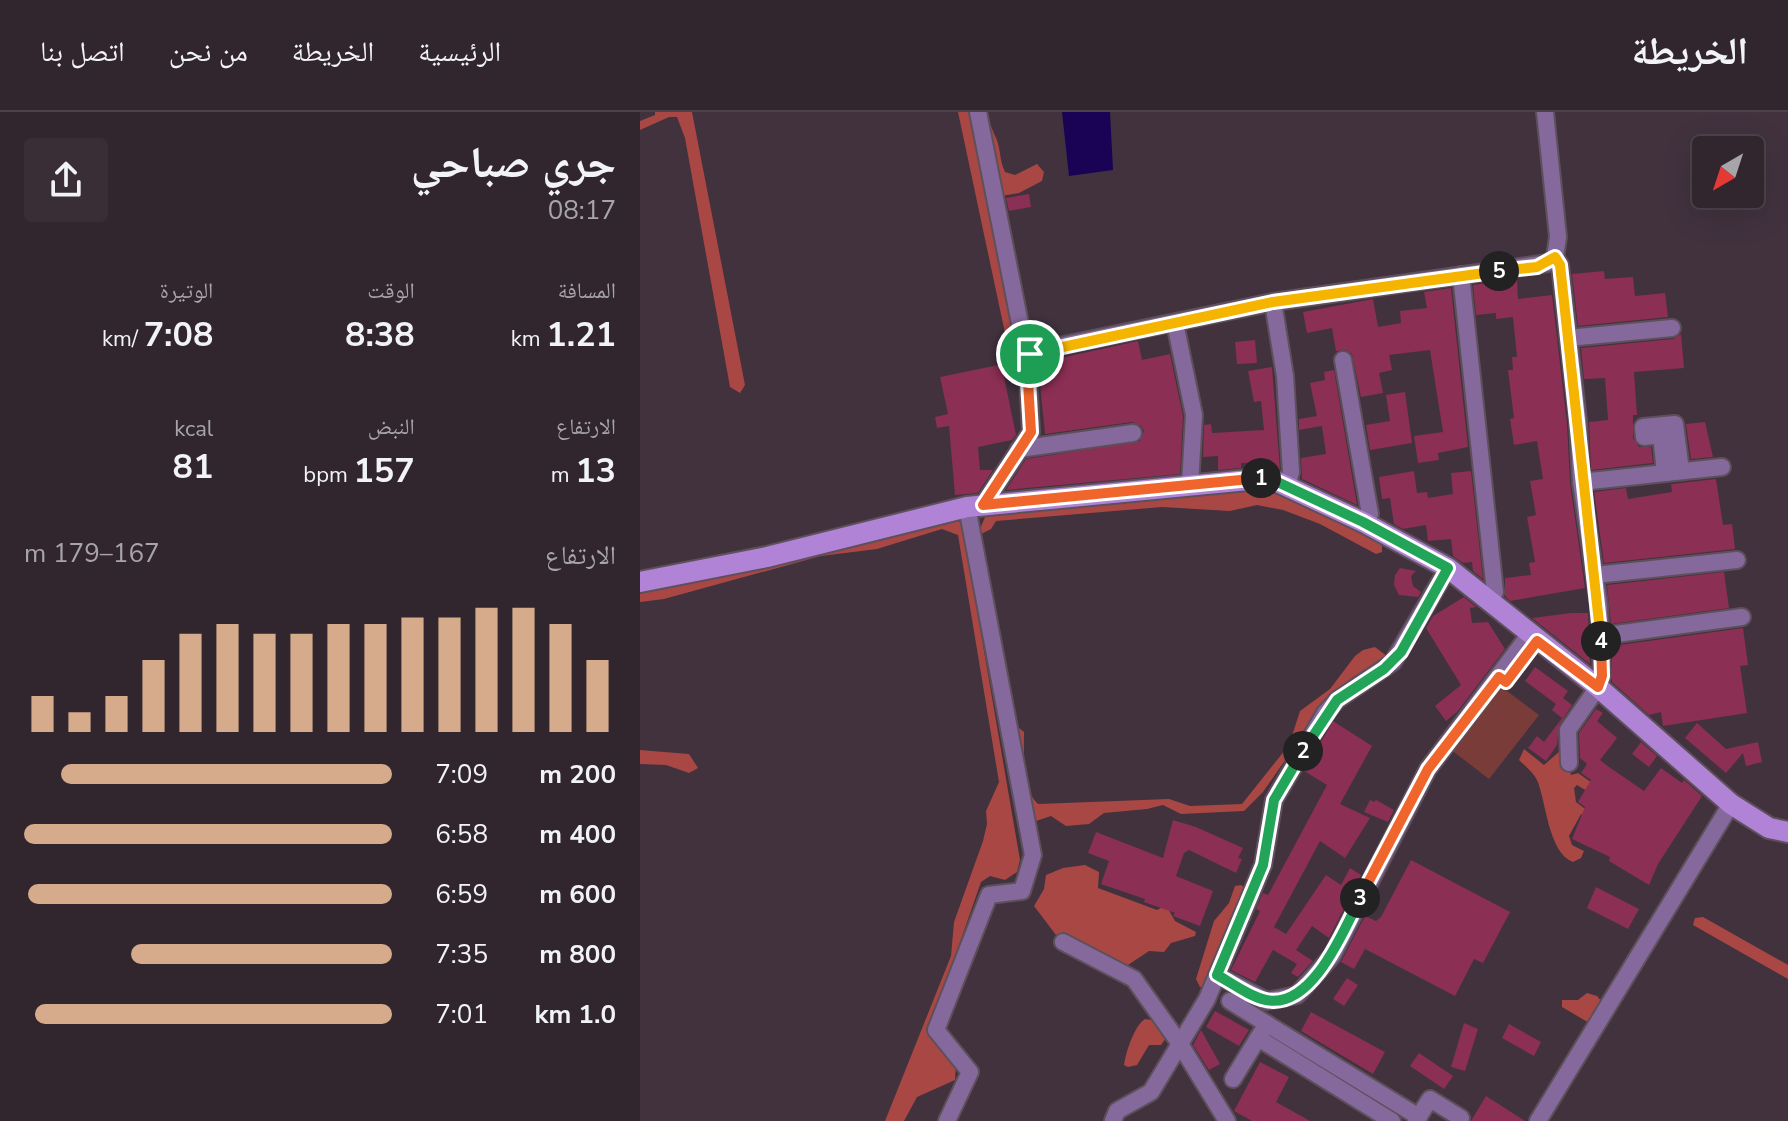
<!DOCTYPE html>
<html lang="ar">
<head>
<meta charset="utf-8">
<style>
	:root { --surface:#31262e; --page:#392e36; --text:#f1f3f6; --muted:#a8a5aa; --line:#4c434a; --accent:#d6ab8b }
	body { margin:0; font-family:"Nunito Sans","Noto Naskh Arabic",sans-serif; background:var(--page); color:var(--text); direction:rtl; height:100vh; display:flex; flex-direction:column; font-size:30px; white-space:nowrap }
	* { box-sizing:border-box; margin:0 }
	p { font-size:26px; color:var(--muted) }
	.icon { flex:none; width:44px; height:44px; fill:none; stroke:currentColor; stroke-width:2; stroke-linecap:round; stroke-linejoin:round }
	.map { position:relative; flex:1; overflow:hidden; direction:ltr }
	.details { display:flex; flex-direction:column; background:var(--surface); width:640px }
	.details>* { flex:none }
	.needle { width:52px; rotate:219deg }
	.controls { position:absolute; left:1052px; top:24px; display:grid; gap:16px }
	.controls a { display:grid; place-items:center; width:72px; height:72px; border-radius:8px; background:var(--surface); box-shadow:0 8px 32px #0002,0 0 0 2px var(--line); font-size:40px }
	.pin { position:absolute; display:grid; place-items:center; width:68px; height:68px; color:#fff; margin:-34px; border:4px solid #fff; border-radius:50%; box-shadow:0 2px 8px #0007 }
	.km { position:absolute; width:40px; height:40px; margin:-20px; border-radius:50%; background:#222; color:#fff; font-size:22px; line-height:40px; text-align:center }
	.round { display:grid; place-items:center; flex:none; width:84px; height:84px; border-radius:8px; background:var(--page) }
	.headline { display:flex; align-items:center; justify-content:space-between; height:136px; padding:0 24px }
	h1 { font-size:44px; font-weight:700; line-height:60px }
	.metrics { display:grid; grid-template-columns:repeat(3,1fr); gap:12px; height:136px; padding:8px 24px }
	.metrics div { display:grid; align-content:center }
	.metrics b { font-size:34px; font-weight:700 }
	.metrics small { font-size:22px; font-weight:400 }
	.metrics p { font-size:22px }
	.chart { height:224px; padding:16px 24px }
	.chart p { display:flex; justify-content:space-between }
	.chart svg { width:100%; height:144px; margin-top:8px; stroke:var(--accent); stroke-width:6 }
	ul { padding:0 24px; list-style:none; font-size:26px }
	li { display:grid; grid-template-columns:128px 96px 1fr; align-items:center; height:60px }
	li i { height:20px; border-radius:10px; background:var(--accent) }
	header { display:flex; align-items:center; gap:48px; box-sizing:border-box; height:112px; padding:0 40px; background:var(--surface); border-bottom:2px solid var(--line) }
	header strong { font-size:38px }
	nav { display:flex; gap:44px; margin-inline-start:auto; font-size:28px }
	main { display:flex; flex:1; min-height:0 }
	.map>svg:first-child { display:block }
	.green { fill:#7a3c39 }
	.forest { fill:#a94744 }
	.water { fill:#1a0255 }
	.building { fill:#8b2f54 }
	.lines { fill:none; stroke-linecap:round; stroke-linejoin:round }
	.street-casing { stroke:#5e505b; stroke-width:20 }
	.secondary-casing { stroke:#5e505b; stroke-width:24 }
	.street { stroke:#85699d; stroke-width:16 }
	.secondary { stroke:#b083d6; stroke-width:20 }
	.split-1-casing { stroke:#fff; stroke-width:16 }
	.split-2-casing { stroke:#fff; stroke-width:16 }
	.split-3-casing { stroke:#fff; stroke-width:16 }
	.split-4-casing { stroke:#fff; stroke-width:16 }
	.split-5-casing { stroke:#fff; stroke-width:16 }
	.split-6-casing { stroke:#fff; stroke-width:16 }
	.split-1 { stroke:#f0652b; stroke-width:10 }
	.split-2 { stroke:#22a559; stroke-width:10 }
	.split-3 { stroke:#22a559; stroke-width:10 }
	.split-4 { stroke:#f0652b; stroke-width:10 }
	.split-5 { stroke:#f5b400; stroke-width:10 }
	.split-6 { stroke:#f5b400; stroke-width:10 }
</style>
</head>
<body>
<header>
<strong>الخريطة</strong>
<nav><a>الرئيسية</a><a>الخريطة</a><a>من نحن</a><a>اتصل بنا</a></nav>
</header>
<main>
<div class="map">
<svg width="1148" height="1009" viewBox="0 0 1148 1009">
	<rect width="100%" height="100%" fill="#41323e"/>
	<polygon class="green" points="859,573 899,603 849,667 810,637"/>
	<g class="forest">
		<polygon points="15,0 52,0 105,273 100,281 90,275 45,26 37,5 29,5 0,18 0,9 15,3"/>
		<polygon points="318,0 332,0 377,226 372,235 363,237 360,234 365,221"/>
		<path d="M342,0H347C349,10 352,17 356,26C361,37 359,47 365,60L375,63L397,52L404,60L402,69L379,81L361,84Z"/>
		<polygon points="623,376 635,376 736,427 742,434 742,440 736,442 680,412 643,398 617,393 590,399 522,395 356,409 351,417 341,422 339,419 346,403 600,380"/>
		<polygon points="312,406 322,411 380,748 377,760 365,768 350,764 341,770 290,916 316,951 315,968 277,985 264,1009 245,1009 311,844 314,810 343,729 347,712 346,699 359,670 318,423 302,417 237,437 181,444 24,487 0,490 0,479 41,472"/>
		<path d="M735,535L748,545L713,565L690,584L623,680L604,699L541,702L523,693L507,697L464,701L449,712L426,714L411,704L393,710L374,619L379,616L384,620C384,640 382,678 398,692L529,687L550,694L602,692L649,633L660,599L690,577L715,544L723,538Z"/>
		<path d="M884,637L904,653L920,639H925L931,663L938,661L952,671L947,679L937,673L934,676L936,690L949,700L947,705L941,702L929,724L932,733L944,739L941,746L933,750C908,741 906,688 897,668C893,660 885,654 879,648Z"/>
		<polygon points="0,638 49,642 58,656 49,661 26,653 0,652"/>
		<polygon points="445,753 459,760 458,776 517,798 526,793 535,809 556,820 555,824 531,831 524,840 509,839 485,855 416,823 394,794 404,777 406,763 423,756"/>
		<polygon points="601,773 606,777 577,838 566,874 560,875 556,867 574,809 589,791 595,774"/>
		<polygon points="1063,805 1148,853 1148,867 1053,813 1055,806"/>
		<polygon points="947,881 957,884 962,890 951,912 922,895 922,888 938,888"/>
		<path d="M505,907L518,909L526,926L521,933H509L497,953L488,955L484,953C486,940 494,914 505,907Z"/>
	</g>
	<polygon class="water" points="422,0 470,0 473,58 429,64"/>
	<g class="building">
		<polygon points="389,82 391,95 369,99 366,86"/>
		<polygon points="964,159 965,167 993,165 995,184 1025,181 1028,205 938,214 932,162"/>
		<polygon points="877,167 878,187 912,183 927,312 930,371 945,476 870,489 865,484 865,466 891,463 889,451 895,450 887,405 896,403 890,369 903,367 897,329 874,333 870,307 874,306 868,258 873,258 872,245 877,245 873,205 856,207 856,201 836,203 833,173"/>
		<polygon points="811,176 828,335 798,341 799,348 778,351 774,324 803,320 790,238 749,243 752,258 739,261 743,281 721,285 712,242 706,238 696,239 692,216 667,221 663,200 733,187 738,215 761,211 760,199 787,196 784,180"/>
		<polygon points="1041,222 1044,256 994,260 997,303 993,303 993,326 999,335 1011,335 1013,351 951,358 949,310 968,308 965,266 944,267 941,236 1033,227"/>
		<polygon points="615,228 617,251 597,252 595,230"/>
		<polygon points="498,229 502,248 530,242 543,304 540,362 366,378 386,347 500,329 504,319 501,314 492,310 405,322 398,251"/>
		<polygon points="368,251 371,264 364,265 376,323 372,328 338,335 340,358 353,358 338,381 315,383 309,314 297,316 295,305 308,302 300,265"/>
		<polygon points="632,255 640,357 621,354 632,350 601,351 601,356 578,358 578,344 563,345 564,313 571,312 572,321 624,318 621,289 614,290 608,259"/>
		<polygon points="694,258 717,393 662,367 661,346 686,342 682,314 659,318 659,307 677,304 670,271 685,268 684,260"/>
		<polygon points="765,280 772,331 730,338 726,313 750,309 746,283"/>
		<polygon points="1065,310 1073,345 1051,347 1046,312"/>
		<polygon points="774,359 777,381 787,380 788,386 813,382 811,361 831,359 843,467 833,459 832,450 823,451 813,444 811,427 788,429 786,413 763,417 754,412 750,386 742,387 739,365"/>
		<polygon points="1076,367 1083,413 1092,412 1095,437 964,451 954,380 986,376 988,387 1032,380 1031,372"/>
		<polygon points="760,456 776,459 771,464 773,474 781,480 778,485 759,483 754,473 755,463"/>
		<polygon points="1084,460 1089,496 971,512 967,473"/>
		<polygon points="824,485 836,495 830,496 832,511 848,510 865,537 817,600 806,609 795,594 821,573 786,516 793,504"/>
		<polygon points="931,501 948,501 950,552 892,506"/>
		<polygon points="1103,516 1108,553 1100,554 1107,601 1023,614 1021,600 1009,603 972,570 972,534"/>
		<polygon points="895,555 928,579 923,586 932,593 919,613 917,633 906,649 888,636 897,624 904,630 922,606 912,598 916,592 885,569"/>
		<polygon points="956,597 963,601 957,609 977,626 960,648 969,655 1004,679 1021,656 1042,671 1044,668 1062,684 1018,752 1009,773 969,749 970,745 932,727 945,695 938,690 951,668 941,661 947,652 940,646 939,621"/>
		<polygon points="693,609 732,634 700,692 730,706 705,746 680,729 634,815 646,822 686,763 701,773 710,756 721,763 689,826 672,814 656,838 673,849 658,865 651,861 657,852 633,838 615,870 591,858 620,799 616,797 623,781 628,783 687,673 664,659"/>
		<polygon points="1057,611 1086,637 1118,630 1122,650 1106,654 1103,641 1086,661 1045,626"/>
		<polygon points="1001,630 1017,644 1009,655 992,642"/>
		<polygon points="730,688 734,690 736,688 754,698 748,710 724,700"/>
		<polygon points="533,708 556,715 603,736 598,746 602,747 596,761 549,738 544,741 536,764 573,779 560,814 533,804 535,801 504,790 505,787 461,772 469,749 448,741 456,720 523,746"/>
		<polygon points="771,748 870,800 843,851 834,847 815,884 725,837 714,857 701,850 725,804 736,809 741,805"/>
		<polygon points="956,775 999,797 988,817 947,796"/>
		<polygon points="707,866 718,873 704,894 693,887"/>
		<polygon points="575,899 609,918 599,934 566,915"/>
		<polygon points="671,900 745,940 733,962 661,919"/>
		<polygon points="824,911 838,917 825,959 811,955"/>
		<polygon points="869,912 901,930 894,944 862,926"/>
		<polygon points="561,918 580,952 569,958 553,933"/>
		<polygon points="779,941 813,964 804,977 770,954"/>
		<polygon points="620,950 649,965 636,990 670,1009 612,1009 594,999"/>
		<polygon points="846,984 885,1009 831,1009"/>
	</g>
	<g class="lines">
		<defs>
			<g id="street">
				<polyline points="338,0 384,232 390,242"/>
				<polyline points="915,145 920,153 938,309 941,370 959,493 962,564 958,575 928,618 929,651"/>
				<polyline points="821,163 855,480 849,490"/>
				<polyline points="633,190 645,264 651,360 647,375"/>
				<polyline points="535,211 554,303 550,373"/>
				<polyline points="928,226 1032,216"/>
				<polyline points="703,248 730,402 726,411"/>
				<polyline points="379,337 493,321"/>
				<polyline points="1025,361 1021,323 1004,325 1003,315 1035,312 1041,359"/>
				<polyline points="941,370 1082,355"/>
				<polyline points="343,393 391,320 387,247 395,239 633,190 908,151 915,145 918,125 905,0"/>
				<polyline points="955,463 1097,448"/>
				<polyline points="961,524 1102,505"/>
				<polyline points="423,830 494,867 540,932 587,1009"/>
				<polyline points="577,863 627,889 657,883 692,844 788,657 889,523"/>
				<polyline points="590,889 627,912 618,926 752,1009"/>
				<polyline points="627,912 779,1005"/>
				<polyline points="593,967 618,926"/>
				<polyline points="307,1009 330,960 296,918 349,783 382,779 393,743 327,395"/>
				<polyline points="473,1009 477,999 511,980 567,887 623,753 634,688 685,601 697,588 753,550 808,456"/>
				<polyline points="776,1009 790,987 821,1006"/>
				<polyline points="898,1009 1091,692"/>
			</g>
			<polyline id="secondary" points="0,470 127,445 327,395 629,366 723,410 808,456 958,575 1091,692 1129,716 1148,720"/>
		</defs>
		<use href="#street" class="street-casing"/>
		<use href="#secondary" class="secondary-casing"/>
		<use href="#street" class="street"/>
		<use href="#secondary" class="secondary"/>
	</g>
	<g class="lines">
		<defs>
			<polyline id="split-1" points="390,242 387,253 391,320 343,393 621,366"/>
			<polyline id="split-2" points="621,366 629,366 723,410 808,456 761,540 744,557 697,588 663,639"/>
			<path id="split-3" d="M663,639L634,688L623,753L577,863C592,871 610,885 626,888C672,898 704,818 720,786"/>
			<polyline id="split-4" points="720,786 788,657 859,565 866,570 897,529 958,575 962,564 961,529"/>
			<polyline id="split-5" points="859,159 897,155 915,145 920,153 961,529"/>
			<polyline id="split-6" points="390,242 633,190 859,159"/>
		</defs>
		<use href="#split-1" class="split-1-casing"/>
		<use href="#split-2" class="split-2-casing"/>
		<use href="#split-3" class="split-3-casing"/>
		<use href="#split-4" class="split-4-casing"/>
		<use href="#split-5" class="split-5-casing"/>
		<use href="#split-6" class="split-6-casing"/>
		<use href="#split-1" class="split-1"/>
		<use href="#split-2" class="split-2"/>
		<use href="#split-3" class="split-3"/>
		<use href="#split-4" class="split-4"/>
		<use href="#split-5" class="split-5"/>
		<use href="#split-6" class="split-6"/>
	</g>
</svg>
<div class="controls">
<a><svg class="needle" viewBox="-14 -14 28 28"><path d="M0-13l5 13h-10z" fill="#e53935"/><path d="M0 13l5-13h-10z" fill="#a8a5aa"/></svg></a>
</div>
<div class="pin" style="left:390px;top:242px;background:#1e9e55"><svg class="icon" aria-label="arrive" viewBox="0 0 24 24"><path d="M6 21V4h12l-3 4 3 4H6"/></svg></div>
<b class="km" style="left:621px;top:366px">1</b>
<b class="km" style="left:663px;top:639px">2</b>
<b class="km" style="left:720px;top:786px">3</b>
<b class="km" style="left:961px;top:529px">4</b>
<b class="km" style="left:859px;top:159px">5</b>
</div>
<section class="details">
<div class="headline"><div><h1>جري صباحي</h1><p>08:17</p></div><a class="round"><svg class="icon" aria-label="share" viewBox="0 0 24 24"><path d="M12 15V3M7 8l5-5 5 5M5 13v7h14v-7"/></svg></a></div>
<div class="metrics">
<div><p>المسافة</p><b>1.21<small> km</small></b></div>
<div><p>الوقت</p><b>8:38</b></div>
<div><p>الوتيرة</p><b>7:08<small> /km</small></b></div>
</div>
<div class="metrics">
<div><p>الارتفاع</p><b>13<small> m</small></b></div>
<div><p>النبض</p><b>157<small> bpm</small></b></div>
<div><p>kcal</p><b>81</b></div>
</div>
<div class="chart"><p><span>الارتفاع</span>167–179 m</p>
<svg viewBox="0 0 160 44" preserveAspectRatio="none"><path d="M5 44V33M15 44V38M25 44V33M35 44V22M45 44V14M55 44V11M65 44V14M75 44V14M85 44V11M95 44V11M105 44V9M115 44V9M125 44V6M135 44V6M145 44V11M155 44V22"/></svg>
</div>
<ul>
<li><b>200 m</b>7:09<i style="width:90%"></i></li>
<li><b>400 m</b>6:58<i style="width:100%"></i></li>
<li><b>600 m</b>6:59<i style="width:99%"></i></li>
<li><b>800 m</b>7:35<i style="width:71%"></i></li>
<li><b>1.0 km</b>7:01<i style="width:97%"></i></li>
</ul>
</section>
</main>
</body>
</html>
